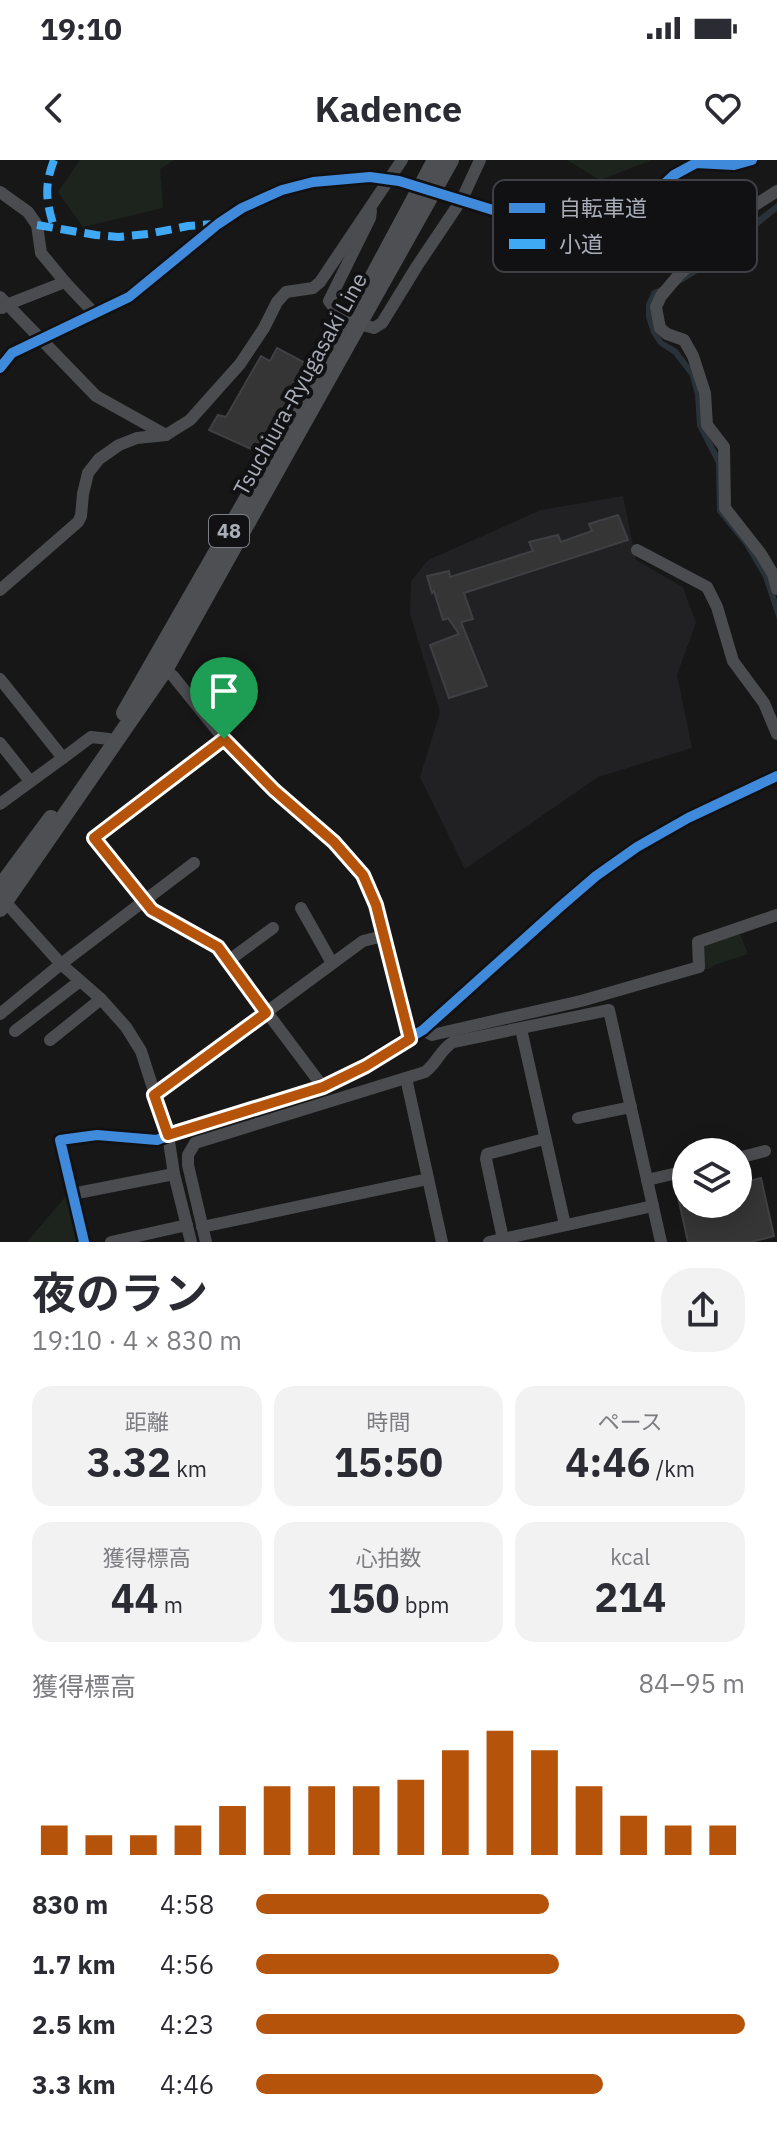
<!DOCTYPE html>
<html lang="ja">
<head>
<meta charset="utf-8">
<style>
	:root { --surface:#fff; --page:#f2f2f3; --text:#2b2b33; --muted:#7c7c81; --accent:#b45309 }
	body { margin:0; font-family:"IBM Plex Sans","Noto Sans JP",sans-serif; background:var(--page); color:var(--text); height:100vh; display:flex; flex-direction:column; font-size:30px; white-space:nowrap }
	* { box-sizing:border-box; margin:0 }
	p { font-size:26px; color:var(--muted) }
	.icon { flex:none; width:44px; height:44px; fill:none; stroke:currentColor; stroke-width:2; stroke-linecap:round; stroke-linejoin:round }
	.map { position:relative; height:1082px; overflow:hidden }
	.drawer { display:flex; flex-direction:column; background:var(--surface); flex:1 }
	.drawer>* { flex:none }
	.fabs { position:absolute; left:672px; top:978px; display:grid; gap:16px }
	.fabs a { display:grid; place-items:center; width:80px; height:80px; border-radius:50%; background:var(--surface); box-shadow:0 4px 20px #0003; font-size:40px }
	.pin { position:absolute; display:grid; place-items:center; width:68px; height:68px; color:#fff; margin:-82px -34px; border-radius:50% 50% 50% 0; rotate:-45deg; box-shadow:0 0 8px #0007 }
	.pin .icon { rotate:45deg }
	.round { display:grid; place-items:center; flex:none; width:84px; height:84px; border-radius:32px; background:var(--page) }
	.head { display:flex; align-items:center; justify-content:space-between; height:136px; padding:0 32px }
	h1 { font-size:44px; font-weight:700; line-height:60px }
	.figures { display:grid; grid-template-columns:repeat(3,1fr); gap:12px; height:136px; padding:8px 32px }
	.figures div { display:grid; align-content:center; border-radius:20px; background:var(--page); text-align:center }
	.figures b { font-size:40px; font-weight:700 }
	.figures small { font-size:22px; font-weight:400 }
	.figures p { font-size:22px }
	.chart { height:224px; padding:16px 32px }
	.chart p { display:flex; justify-content:space-between }
	.chart svg { width:100%; height:144px; margin-top:8px; stroke:var(--accent); stroke-width:6 }
	ul { padding:0 32px; list-style:none; font-size:26px }
	li { display:grid; grid-template-columns:128px 96px 1fr; align-items:center; height:60px }
	li i { height:20px; border-radius:10px; background:var(--accent) }
	.status { display:flex; justify-content:space-between; align-items:center; height:56px; padding:0 40px; background:var(--surface); direction:ltr }
	.status svg { height:22px; fill:currentColor }
	header { display:flex; justify-content:space-between; align-items:center; height:104px; padding:0 32px; background:var(--surface); font-size:36px; font-weight:700 }
	.map>svg:first-child { display:block }
	.built { fill:#212123 }
	.green { fill:#1d241e }
	.water { fill:#2a3239 }
	.building { fill:#353536; stroke:#3f4043; stroke-width:2 }
	.lines { fill:none; stroke-linecap:round; stroke-linejoin:round }
	.minor { stroke:#4b4c50; stroke-width:12 }
	.major { stroke:#4d4f52; stroke-width:16 }
	.minor-bridge { stroke:#4b4c50; stroke-width:12 }
	.quiet { stroke:#3fa9f5; stroke-width:8; stroke-dasharray:16 8; stroke-linecap:butt }
	.cycleway-casing { stroke:#111113; stroke-width:15 }
	.cycleway { stroke:#408adc; stroke-width:10 }
	.route-casing { stroke:#fff; stroke-width:16 }
	.route { stroke:#b45309; stroke-width:10 }
	.labels { text-anchor:middle; stroke-width:8; stroke-linejoin:round; paint-order:stroke }
	.shield { fill:#111113; stroke:#7b7e86; stroke-width:2 }
	.shield-label { font-size:20px; font-weight:bold; fill:#a8adb8 }
	.street-label { font-size:22px; fill:#a8adb8; stroke:#111113 }
	.key { fill:#111113; stroke:#3e4045; stroke-width:2 }
	.key-label { font-size:22px; fill:#a8adb8 }
</style>
</head>
<body>
<div class="status"><b>19:10</b><svg viewBox="0 0 49 12"><path d="M0 12V9h3v3zM5 12V6h3v6zM10 12V3h3v9zM15 12V0h3v12zM26 1h20v11H26zM47 4h2v5h-2z"/></svg></div>
<header><svg class="icon" aria-label="back" viewBox="0 0 24 24"><path d="M15 5l-7 7 7 7"/></svg>Kadence<svg class="icon" aria-label="heart" viewBox="0 0 24 24"><path d="M12 20l-8-8c-3-5 5-10 8-4 3-6 11-1 8 4z"/></svg></header>
<div class="map">
<svg width="777" height="1082" viewBox="0 0 777 1082">
	<rect width="100%" height="100%" fill="#171717"/>
	<polygon class="built" points="623,336 636,400 683,427 696,463 677,515 692,588 598,617 465,709 420,617 440,552 410,454 411,421 428,400 541,350"/>
	<g class="green">
		<polygon points="80,0 174,0 160,9 163,48 83,67 58,32"/>
		<polygon points="567,0 652,0 600,20"/>
		<polygon points="740,774 748,794 714,805 709,809 702,809 701,784"/>
		<polygon points="67,1035 80,1082 27,1082"/>
	</g>
	<path class="water" d="M777,43V51C739,81 703,115 658,135L657,170L663,181L677,189L696,214L703,265L722,301L723,349L769,414L777,440V459L763,417L744,385L717,352L716,303L697,266L695,235L690,216L673,194L659,185L651,173L646,157V144L652,131L680,118Z"/>
	<g class="building">
		<polygon points="277,188 307,204 281,256 260,293 209,270 218,255 226,257 261,196 270,201"/>
		<polygon points="618,355 628,380 464,433 473,459 461,462 487,526 449,538 430,485 459,474 448,458 443,460 434,431 432,433 427,416 449,411 450,417 533,391 529,382 558,375 561,382 592,371 589,364"/>
		<polygon points="761,1018 774,1076 751,1082 688,1082 678,1037 686,1036 686,1044 738,1044 738,1024"/>
	</g>
	<g class="lines">
		<g class="minor">
			<polyline points="777,31 746,51 678,116 661,136 656,147 660,168 667,174 684,180 693,196 705,233 707,265 724,287 725,348 761,394 773,414 777,429"/>
			<polyline points="0,32 28,52 37,65 41,93 65,122 94,153"/>
			<polyline points="452,36 506,54 535,54 604,34 652,32 660,28 674,15 696,3 734,5 752,0"/>
			<polyline points="0,137 96,236 166,275"/>
			<polyline points="2,148 6,145 65,122"/>
			<polyline points="346,164 329,141 370,58 371,51"/>
			<polyline points="359,164 374,168 382,163 417,106 462,39 480,0"/>
			<polyline points="0,208 12,193 129,137 218,64 242,48 282,30 313,22 370,17 395,21"/>
			<polyline points="637,390 707,427 717,447 733,501 764,543 777,574"/>
			<polyline points="0,430 78,362 81,356 83,334 88,313 99,299 119,285 137,278 166,275 190,260 240,204 264,168 277,142 286,132 313,128 320,122 402,0"/>
			<polyline points="160,506 173,516 224,579 274,630 334,682 363,715 376,745 410,879"/>
			<polyline points="0,519 63,598 0,644"/>
			<polyline points="224,579 94,678 152,750 218,787 323,927"/>
			<polyline points="0,583 30,621"/>
			<polyline points="63,598 91,577 109,579"/>
			<polyline points="0,736 61,804 101,839 126,867 141,891 168,975 174,1014 191,1082"/>
			<polyline points="301,748 332,803"/>
			<polyline points="228,801 273,768"/>
			<polyline points="0,854 61,804 194,703"/>
			<polyline points="521,869 565,1065"/>
			<polyline points="423,870 432,875 581,841 699,807 698,782 777,755"/>
			<polyline points="15,871 80,821"/>
			<polyline points="50,880 101,839"/>
			<polyline points="406,918 442,1082"/>
			<polyline points="154,935 363,781 383,776"/>
			<polyline points="578,958 631,947"/>
			<polyline points="738,998 765,991"/>
			<polyline points="647,1020 686,1011"/>
			<polyline points="72,1034 174,1014"/>
			<polyline points="202,1067 428,1019"/>
			<polyline points="503,1079 486,999 487,994 544,979"/>
			<polyline points="84,1082 60,980 97,975 157,980 187,968 303,934 342,918 423,870 560,747 596,716 637,687 688,658 777,616"/>
			<polyline points="111,1082 187,1065"/>
			<path d="M206,1082L188,1005V995L195,983L425,912C437,903 440,890 453,882L609,850L661,1082"/>
			<polyline points="489,1082 653,1046"/>
		</g>
		<g class="major">
			<polyline points="124,553 352,155 435,0"/>
			<polyline points="0,727 51,658"/>
			<polyline points="0,749 165,510 451,0"/>
		</g>
		<polyline class="minor-bridge" points="399,21 452,36"/>
		<g class="quiet">
			<path d="M54,0C44,26 46,41 54,67"/>
			<polyline points="37,65 96,75 118,77 148,74 188,66 214,64"/>
		</g>
		<defs>
			<g id="cycleway">
				<polyline points="0,208 12,193 129,137 218,64 242,48 282,30 313,22 370,17 399,21 506,54 535,54 604,34 652,32 660,28 674,15 696,3 734,5 752,0"/>
				<polyline points="84,1082 60,980 97,975 157,980 187,968 303,934 342,918 423,870 560,747 596,716 637,687 688,658 777,616"/>
			</g>
		</defs>
		<use href="#cycleway" class="cycleway-casing"/>
		<use href="#cycleway" class="cycleway"/>
	</g>
	<g class="lines">
		<defs>
			<polygon id="route" points="224,579 274,630 334,682 363,715 376,745 410,879 366,906 323,927 168,975 154,935 266,853 218,787 152,750 94,678"/>
		</defs>
		<use href="#route" class="route-casing"/>
		<use href="#route" class="route"/>
	</g>
	<g class="labels">
		<rect class="shield" x="209" y="355" width="40" height="32" rx="6"/>
		<g class="shield-label">
			<text x="229" y="378">48</text>
		</g>
		<g class="street-label">
			<text transform="translate(300 224) rotate(-61)" y="8">Tsuchiura-Ryugasaki Line</text>
		</g>
	</g>
	<rect x="493" y="20" width="264" height="92" rx="12" class="key"/>
	<rect x="509" y="43" width="36" height="10" fill="#408adc"/>
	<rect x="509" y="79" width="36" height="10" fill="#3fa9f5"/>
	<g class="key-label">
		<text x="559" y="56">自転車道</text>
		<text x="559" y="92">小道</text>
	</g>
</svg>
<div class="fabs">
<a><svg class="icon" aria-label="layers" viewBox="0 0 24 24"><path d="M12 4l9 5-9 5-9-5zM3 14l9 5 9-5"/></svg></a>
</div>
<div class="pin" style="left:224px;top:579px;background:#1e9e55"><svg class="icon" aria-label="arrive" viewBox="0 0 24 24"><path d="M6 21V4h12l-3 4 3 4H6"/></svg></div>
</div>
<section class="drawer">
<div class="head"><div><h1>夜のラン</h1><p>19:10 · 4 × 830 m</p></div><a class="round"><svg class="icon" aria-label="share" viewBox="0 0 24 24"><path d="M12 15V3M7 8l5-5 5 5M5 13v7h14v-7"/></svg></a></div>
<div class="figures">
<div><p>距離</p><b>3.32<small> km</small></b></div>
<div><p>時間</p><b>15:50</b></div>
<div><p>ペース</p><b>4:46<small> /km</small></b></div>
</div>
<div class="figures">
<div><p>獲得標高</p><b>44<small> m</small></b></div>
<div><p>心拍数</p><b>150<small> bpm</small></b></div>
<div><p>kcal</p><b>214</b></div>
</div>
<div class="chart"><p><span>獲得標高</span>84–95 m</p>
<svg viewBox="0 0 160 44" preserveAspectRatio="none"><path d="M5 44V35M15 44V38M25 44V38M35 44V35M45 44V29M55 44V23M65 44V23M75 44V23M85 44V21M95 44V12M105 44V6M115 44V12M125 44V23M135 44V32M145 44V35M155 44V35"/></svg>
</div>
<ul>
<li><b>830 m</b>4:58<i style="width:60%"></i></li>
<li><b>1.7 km</b>4:56<i style="width:62%"></i></li>
<li><b>2.5 km</b>4:23<i style="width:100%"></i></li>
<li><b>3.3 km</b>4:46<i style="width:71%"></i></li>
</ul>
</section>
</body>
</html>
